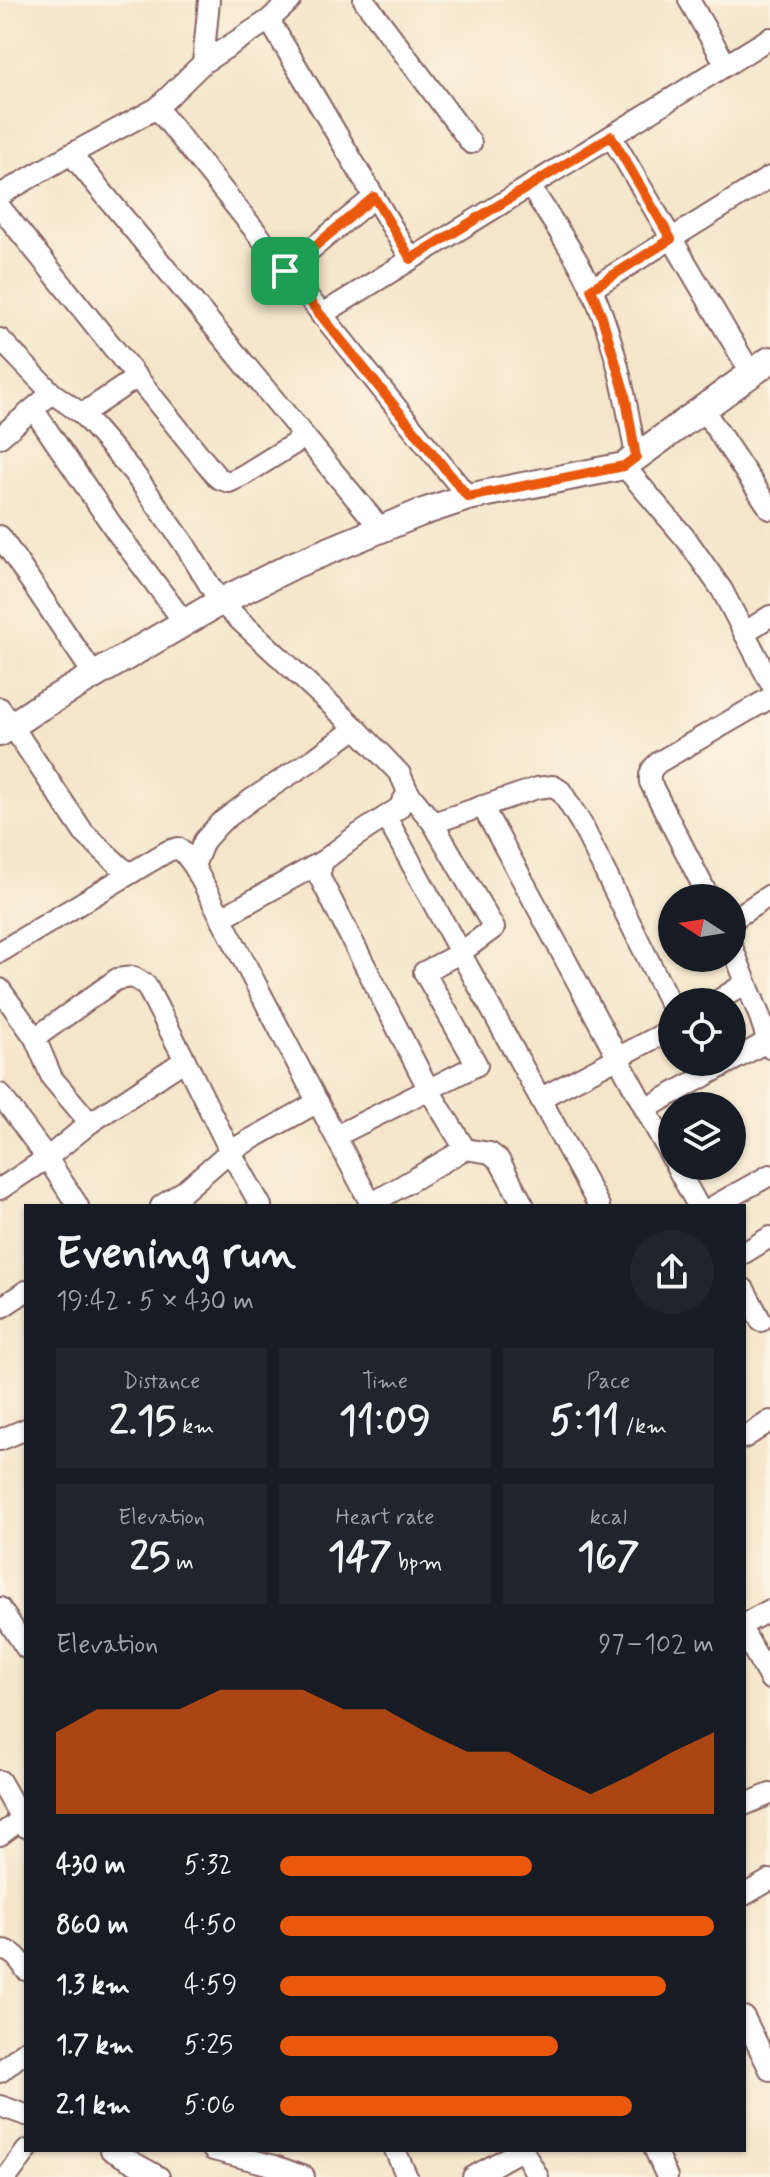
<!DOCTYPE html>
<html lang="en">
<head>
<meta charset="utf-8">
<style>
	:root { --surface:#171b24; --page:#20242c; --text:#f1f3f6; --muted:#9ea1a6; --accent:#ea580c }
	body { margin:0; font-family:Mynerve,sans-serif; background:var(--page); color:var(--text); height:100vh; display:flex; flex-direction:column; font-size:30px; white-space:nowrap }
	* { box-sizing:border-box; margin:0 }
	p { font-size:26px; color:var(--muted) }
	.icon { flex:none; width:44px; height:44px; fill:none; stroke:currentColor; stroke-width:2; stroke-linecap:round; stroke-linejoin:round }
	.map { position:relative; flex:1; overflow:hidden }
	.details { position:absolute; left:24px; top:1204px; width:722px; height:948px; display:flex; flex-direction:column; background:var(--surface); border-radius:0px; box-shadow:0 2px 6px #0004 }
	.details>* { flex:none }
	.needle { width:52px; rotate:282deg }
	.controls { position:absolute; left:658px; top:884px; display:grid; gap:16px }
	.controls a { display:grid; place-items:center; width:88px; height:88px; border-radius:50%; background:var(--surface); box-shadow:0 2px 6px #0004; font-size:40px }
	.pin { position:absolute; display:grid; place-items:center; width:68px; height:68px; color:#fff; margin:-34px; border-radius:16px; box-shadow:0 4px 12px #0006 }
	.round { display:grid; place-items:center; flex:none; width:84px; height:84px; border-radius:42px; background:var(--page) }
	.head { display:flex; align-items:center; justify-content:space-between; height:136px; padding:0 32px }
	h1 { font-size:44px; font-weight:700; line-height:60px }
	.figures { display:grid; grid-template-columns:repeat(3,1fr); gap:12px; height:136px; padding:8px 32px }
	.figures div { display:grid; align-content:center; border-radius:0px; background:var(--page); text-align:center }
	.figures b { font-size:40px; font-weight:700 }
	.figures small { font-size:22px; font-weight:400 }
	.figures p { font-size:22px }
	.chart { height:224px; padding:16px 32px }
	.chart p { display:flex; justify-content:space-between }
	.chart svg { width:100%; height:144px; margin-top:8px; fill:var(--accent); opacity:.7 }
	ul { padding:0 32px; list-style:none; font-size:26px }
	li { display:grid; grid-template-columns:128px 96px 1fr; align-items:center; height:60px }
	li i { height:20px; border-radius:10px; background:var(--accent) }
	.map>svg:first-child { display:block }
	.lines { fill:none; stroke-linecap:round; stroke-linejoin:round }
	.minor-casing { stroke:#866463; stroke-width:24 }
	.tertiary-casing { stroke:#866463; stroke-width:30 }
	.minor { stroke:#fff; stroke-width:20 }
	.tertiary { stroke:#fff; stroke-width:26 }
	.route-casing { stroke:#fff; stroke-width:16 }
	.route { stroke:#ea580c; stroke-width:10 }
</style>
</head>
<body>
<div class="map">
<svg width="770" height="2177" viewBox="0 0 770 2177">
	<rect width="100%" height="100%" fill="#fcf5e5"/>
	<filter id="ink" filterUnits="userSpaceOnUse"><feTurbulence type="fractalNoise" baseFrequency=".0125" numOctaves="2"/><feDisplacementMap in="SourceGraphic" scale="16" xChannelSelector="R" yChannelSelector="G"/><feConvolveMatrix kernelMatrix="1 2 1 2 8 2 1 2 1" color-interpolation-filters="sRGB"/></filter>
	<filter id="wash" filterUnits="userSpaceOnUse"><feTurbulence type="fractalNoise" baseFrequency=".006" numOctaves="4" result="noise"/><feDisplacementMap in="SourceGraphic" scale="32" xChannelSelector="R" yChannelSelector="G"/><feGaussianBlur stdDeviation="1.8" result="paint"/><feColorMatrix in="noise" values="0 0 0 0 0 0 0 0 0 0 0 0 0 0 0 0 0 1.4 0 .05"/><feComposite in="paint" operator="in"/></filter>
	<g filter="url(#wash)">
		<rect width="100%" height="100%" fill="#f5e5ca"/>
	</g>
	<g filter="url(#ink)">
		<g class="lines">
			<defs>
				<g id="minor">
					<polyline points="364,0 471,143"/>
					<polyline points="689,0 726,65"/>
					<polyline points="269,20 411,259"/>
					<polyline points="203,63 269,20 291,0"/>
					<polyline points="157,108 468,497"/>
					<polyline points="611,136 751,373"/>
					<polyline points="71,154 381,529"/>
					<path d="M530,186C548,215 569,244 585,275C613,329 626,398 636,457"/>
					<polyline points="0,195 71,154 157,108 203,63 209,0"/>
					<polyline points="0,207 218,478 229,482 242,476 305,437"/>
					<polyline points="285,271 374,197"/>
					<polyline points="591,289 770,177"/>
					<polyline points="321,315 770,38"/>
					<polyline points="0,339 52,393 0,437"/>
					<polyline points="52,393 82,414 133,472 183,542 220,602 356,728 400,774 408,792 399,808 356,836 323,861 319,876 429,1090 465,1149 371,1204"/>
					<polyline points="33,409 116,531 184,622"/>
					<polyline points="703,409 770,509"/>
					<polyline points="82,414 136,378"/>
					<polyline points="624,466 687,540 722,590 770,682"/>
					<polyline points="0,536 94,675"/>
					<polyline points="744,633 770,616"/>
					<polyline points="0,708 84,833 122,868 131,873 168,851 178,848 185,854 194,866 372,1206"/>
					<path d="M482,806C547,923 608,1041 672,1158"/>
					<polyline points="386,817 599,1206"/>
					<polyline points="433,823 537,788 553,786 561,791 581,823 672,1008"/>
					<polyline points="194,866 204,841 220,823 252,799 314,759 356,728"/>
					<path d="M709,898L650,782C649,772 652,768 659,762L770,698"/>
					<polyline points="221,918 323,861"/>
					<polyline points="732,920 770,895"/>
					<polyline points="732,947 760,1017 770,1048"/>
					<polyline points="0,952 131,873"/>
					<polyline points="0,989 35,1038 52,1078 90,1123"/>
					<polyline points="716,1002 746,983"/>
					<polyline points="35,1038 117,979 133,977 146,985 185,1060"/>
					<polyline points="732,1061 770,1040"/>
					<polyline points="0,1094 47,1158 78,1206"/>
					<polyline points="541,1098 672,1029"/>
					<polyline points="645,1109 730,1062"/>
					<polyline points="336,1136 477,1065 424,972 460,953 494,928 433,823 408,792"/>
					<polyline points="465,1149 490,1153 499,1160 524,1206"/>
					<polyline points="676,1166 698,1206"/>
					<polyline points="0,1189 47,1158 90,1123 185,1060 230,1151 318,1102"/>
					<polyline points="161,1206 184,1191 230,1151 261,1206"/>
					<polyline points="714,1206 770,1175"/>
					<polyline points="744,1253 770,1237"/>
					<polyline points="744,1289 761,1321"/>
					<polyline points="2,1307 26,1291"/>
					<polyline points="744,1438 770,1421"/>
					<polyline points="0,1440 26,1429"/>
					<polyline points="0,1608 26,1648"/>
					<polyline points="744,1624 770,1610"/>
					<polyline points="744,1633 770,1679"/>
					<polyline points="0,1781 26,1827"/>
					<polyline points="744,1805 770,1794"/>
					<polyline points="0,1835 26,1816"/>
					<polyline points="744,1895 770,1880"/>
					<path d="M0,1950C12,1949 20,1960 26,1970"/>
					<polyline points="744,2017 770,2070"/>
					<polyline points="0,2072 26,2050"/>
					<polyline points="0,2106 26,2115"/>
					<polyline points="111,2150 159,2177"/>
					<polyline points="213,2150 275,2166 304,2177"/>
					<polyline points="395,2150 407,2177"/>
					<polyline points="523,2150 538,2177"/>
					<polyline points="655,2150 667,2177"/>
					<polyline points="7,2177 27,2150"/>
					<polyline points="473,2177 521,2150"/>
				</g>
				<polyline id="tertiary" points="0,733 35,710 220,602 294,565 420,513 468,497 624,466 770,360"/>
			</defs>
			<use href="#minor" class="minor-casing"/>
			<use href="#tertiary" class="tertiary-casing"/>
			<use href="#minor" class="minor"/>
			<use href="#tertiary" class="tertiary"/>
		</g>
	</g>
	<g class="lines" filter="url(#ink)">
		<defs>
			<polygon id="route" points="611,136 671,239 591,289 601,314 625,394 636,457 624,466 468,497 285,271 374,197 411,259"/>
		</defs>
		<use href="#route" class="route-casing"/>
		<use href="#route" class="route"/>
	</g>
</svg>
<div class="controls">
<a><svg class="needle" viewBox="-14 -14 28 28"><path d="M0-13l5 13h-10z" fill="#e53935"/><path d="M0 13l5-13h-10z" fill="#9ea1a6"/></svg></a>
<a><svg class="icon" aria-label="locate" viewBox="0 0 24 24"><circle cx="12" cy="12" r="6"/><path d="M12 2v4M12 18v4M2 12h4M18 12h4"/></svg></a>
<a><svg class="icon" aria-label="layers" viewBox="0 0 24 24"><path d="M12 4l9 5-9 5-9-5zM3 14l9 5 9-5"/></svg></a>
</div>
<div class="pin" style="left:285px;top:271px;background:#1e9e55"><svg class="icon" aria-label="arrive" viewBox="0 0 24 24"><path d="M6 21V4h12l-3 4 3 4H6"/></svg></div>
<section class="details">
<div class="head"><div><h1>Evening run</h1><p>19:42 · 5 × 430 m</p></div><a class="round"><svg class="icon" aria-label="share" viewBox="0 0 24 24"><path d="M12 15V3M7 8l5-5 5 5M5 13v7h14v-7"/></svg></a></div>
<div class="figures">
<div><p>Distance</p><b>2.15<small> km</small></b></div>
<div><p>Time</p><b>11:09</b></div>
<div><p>Pace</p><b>5:11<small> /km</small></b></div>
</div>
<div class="figures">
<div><p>Elevation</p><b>25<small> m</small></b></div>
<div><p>Heart rate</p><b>147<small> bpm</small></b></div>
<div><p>kcal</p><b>167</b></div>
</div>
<div class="chart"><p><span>Elevation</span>97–102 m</p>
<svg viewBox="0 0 160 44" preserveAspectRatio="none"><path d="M0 44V19L10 12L20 12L30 12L40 6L50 6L60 6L70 12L80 12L90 19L100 25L110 25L120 32L130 38L140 32L150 25L160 19V44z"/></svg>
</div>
<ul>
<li><b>430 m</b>5:32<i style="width:58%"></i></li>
<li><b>860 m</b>4:50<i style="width:100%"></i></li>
<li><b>1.3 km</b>4:59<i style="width:89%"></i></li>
<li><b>1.7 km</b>5:25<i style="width:64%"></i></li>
<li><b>2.1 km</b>5:06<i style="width:81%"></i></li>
</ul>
</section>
</div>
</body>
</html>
